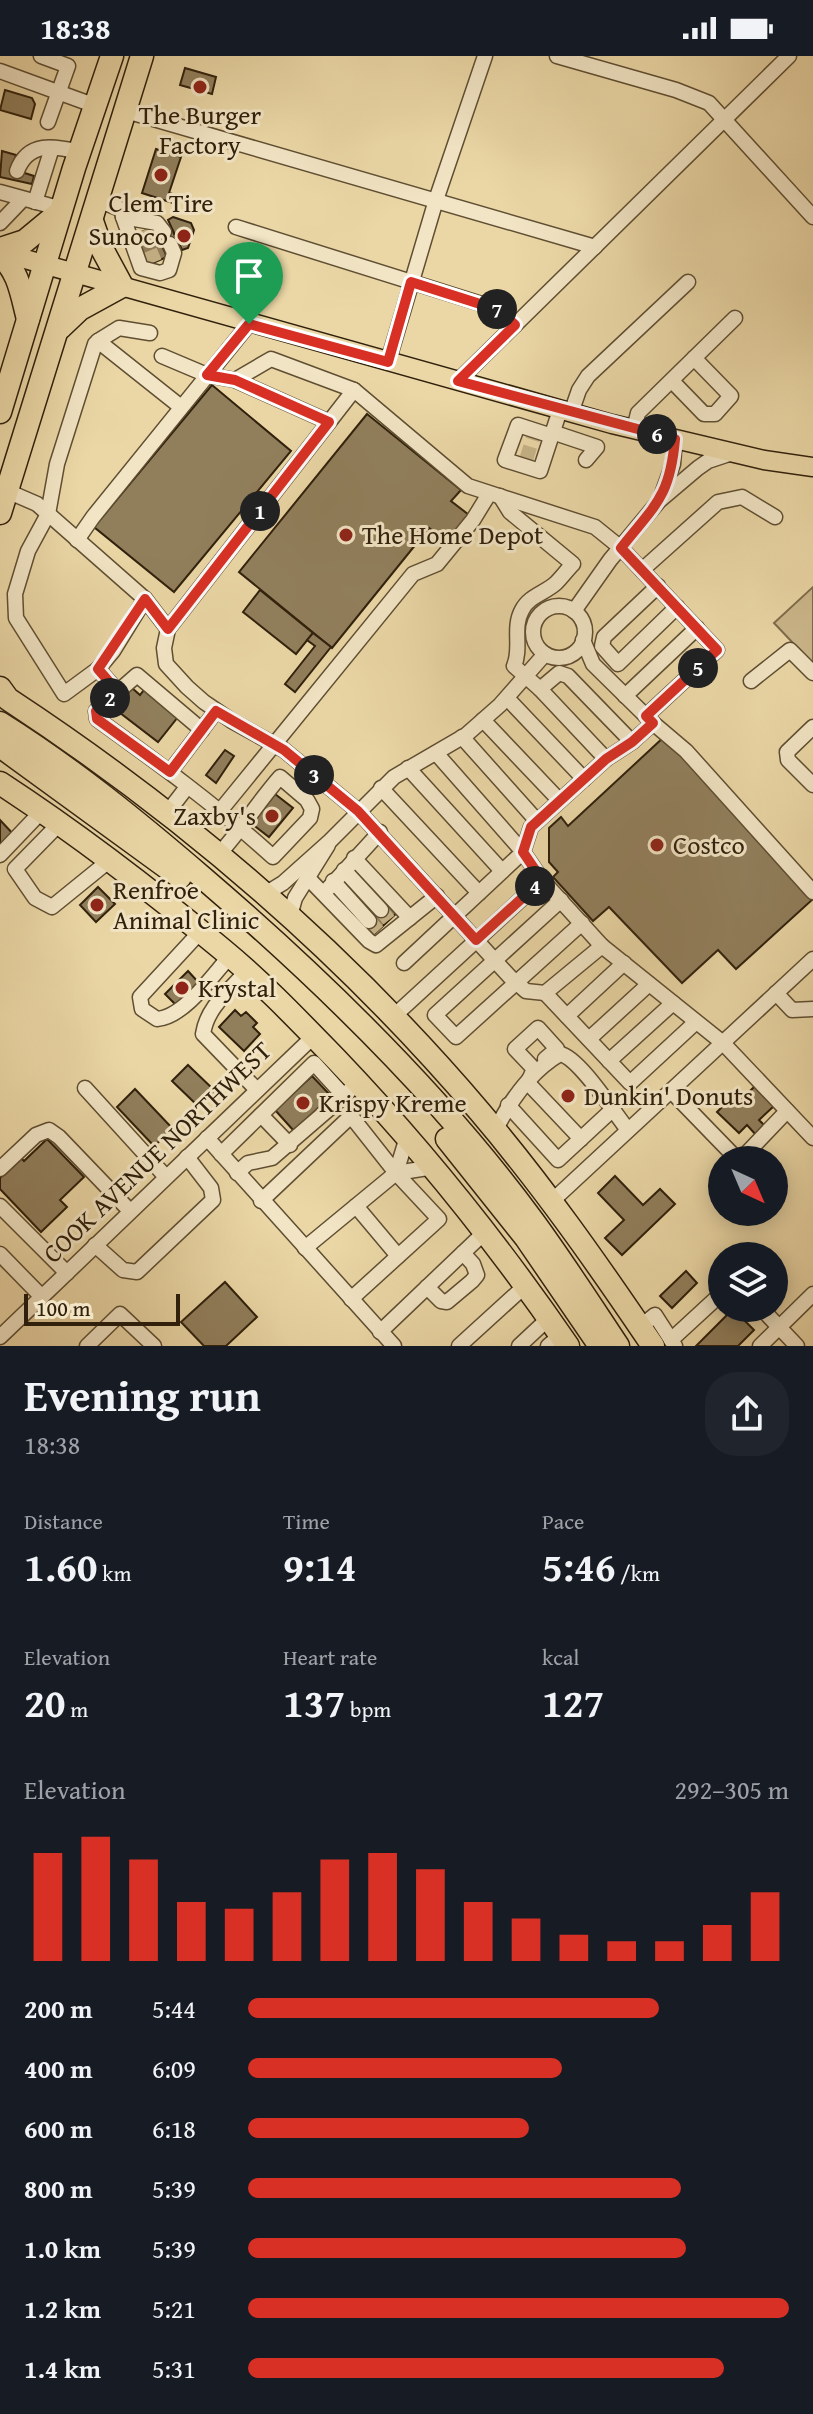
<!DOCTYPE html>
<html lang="en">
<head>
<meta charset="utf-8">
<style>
	:root { --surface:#171b24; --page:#20242c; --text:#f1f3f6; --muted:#9ea1a6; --accent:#d93025 }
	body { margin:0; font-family:"Gentium Book Plus",serif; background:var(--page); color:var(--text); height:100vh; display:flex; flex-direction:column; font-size:30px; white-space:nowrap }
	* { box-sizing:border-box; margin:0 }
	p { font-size:26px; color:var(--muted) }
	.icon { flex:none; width:44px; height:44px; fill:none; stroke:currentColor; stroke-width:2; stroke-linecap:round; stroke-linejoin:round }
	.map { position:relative; height:1290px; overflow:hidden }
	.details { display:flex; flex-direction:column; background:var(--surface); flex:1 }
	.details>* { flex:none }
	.needle { width:52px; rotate:136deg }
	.controls { position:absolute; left:708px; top:1090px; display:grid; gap:16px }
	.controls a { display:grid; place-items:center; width:80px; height:80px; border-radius:50%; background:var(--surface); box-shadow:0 4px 20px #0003; font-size:40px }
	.scale { position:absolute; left:24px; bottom:20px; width:156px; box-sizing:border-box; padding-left:8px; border:4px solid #30200c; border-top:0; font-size:22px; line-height:28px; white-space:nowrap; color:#30200c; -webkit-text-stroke:6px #f2e5c5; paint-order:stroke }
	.pin { position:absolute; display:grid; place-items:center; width:68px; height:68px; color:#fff; margin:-82px -34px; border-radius:50% 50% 50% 0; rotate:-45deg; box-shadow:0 0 8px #0007 }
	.pin .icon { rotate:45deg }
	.km { position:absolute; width:40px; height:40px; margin:-20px; border-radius:50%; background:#222; color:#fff; font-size:22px; line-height:40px; text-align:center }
	.round { display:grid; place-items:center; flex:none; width:84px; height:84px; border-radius:32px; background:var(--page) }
	.summary { display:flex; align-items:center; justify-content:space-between; height:136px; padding:0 24px }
	h1 { font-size:44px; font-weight:800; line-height:60px }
	.stats { display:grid; grid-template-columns:repeat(3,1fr); gap:12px; height:136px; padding:8px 24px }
	.stats div { display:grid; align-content:center }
	.stats b { font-size:40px; font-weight:800 }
	.stats small { font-size:22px; font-weight:400 }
	.stats p { font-size:22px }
	.chart { height:224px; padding:16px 24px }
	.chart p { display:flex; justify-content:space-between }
	.chart svg { width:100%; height:144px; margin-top:8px; stroke:var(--accent); stroke-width:6 }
	ul { padding:0 24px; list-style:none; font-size:26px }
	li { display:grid; grid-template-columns:128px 96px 1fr; align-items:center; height:60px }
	li i { height:20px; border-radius:10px; background:var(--accent) }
	.status { display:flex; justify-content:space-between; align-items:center; height:56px; padding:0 40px; background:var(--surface); direction:ltr }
	.status svg { height:22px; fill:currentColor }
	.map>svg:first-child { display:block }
	.green { fill:#cbb88c; stroke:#7e6c4c; stroke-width:2 }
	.building { fill:#917f5c; stroke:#30200c; stroke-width:2 }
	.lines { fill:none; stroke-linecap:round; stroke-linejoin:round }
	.minor-tunnel { stroke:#c6b287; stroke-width:14; stroke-dasharray:14 7; stroke-linecap:butt }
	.minor-casing { stroke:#5f4e32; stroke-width:17 }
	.major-casing { stroke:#30200c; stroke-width:21 }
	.highway-casing { stroke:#30200c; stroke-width:25 }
	.minor { stroke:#f2e5c5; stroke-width:14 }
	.major { stroke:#ebd7a6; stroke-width:18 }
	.highway { stroke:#ebd7a6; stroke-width:22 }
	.route-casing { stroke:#fff; stroke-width:16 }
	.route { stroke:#d93025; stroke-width:10 }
	.poi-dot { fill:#8f2418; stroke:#f2e5c5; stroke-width:3 }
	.labels { text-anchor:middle; stroke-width:6; stroke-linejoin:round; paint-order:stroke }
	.poi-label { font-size:26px; fill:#30200c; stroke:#f2e5c5; text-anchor:start }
	.street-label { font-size:26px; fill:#30200c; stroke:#f2e5c5 }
</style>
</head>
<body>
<div class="status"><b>18:38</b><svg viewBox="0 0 49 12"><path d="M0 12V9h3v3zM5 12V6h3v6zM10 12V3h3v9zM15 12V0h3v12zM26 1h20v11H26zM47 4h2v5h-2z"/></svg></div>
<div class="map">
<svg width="813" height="1290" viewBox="0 0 813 1290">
	<rect width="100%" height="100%" fill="#ebd7a6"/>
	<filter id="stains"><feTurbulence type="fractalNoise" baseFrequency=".0025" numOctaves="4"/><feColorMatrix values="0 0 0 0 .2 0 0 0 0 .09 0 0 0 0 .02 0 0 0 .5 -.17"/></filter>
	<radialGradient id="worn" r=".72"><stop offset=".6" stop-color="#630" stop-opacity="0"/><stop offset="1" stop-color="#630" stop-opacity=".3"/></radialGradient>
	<polygon class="green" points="813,531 813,608 774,567"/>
	<g class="building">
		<polygon points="185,12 216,21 212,38 180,29"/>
		<polygon points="5,34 32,42 35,48 31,63 0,54"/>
		<polygon points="156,93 181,101 169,137 179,140 176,148 142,137"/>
		<polygon points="2,95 16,99 12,113 34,120 32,128 0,121"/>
		<polygon points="173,161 191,167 194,174 188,192 182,194 168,164"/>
		<polygon points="153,171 157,179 172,173 177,185 163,192 167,201 146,210 132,180"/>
		<polygon points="212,329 291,395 174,536 94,471"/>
		<polygon points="367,358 461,434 451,445 469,459 447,486 429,472 332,592 239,516"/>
		<polygon points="260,534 313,577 296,598 243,556"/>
		<polygon points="313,577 331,591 295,636 285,628 315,590 307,584"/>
		<polygon points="132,632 140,639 144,634 178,661 158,686 115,653"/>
		<polygon points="665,680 813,843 736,913 718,894 682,927 609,851 593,865 553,821 558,816 549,806 549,772 561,761 568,770"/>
		<polygon points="225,694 234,700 216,727 206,719"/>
		<polygon points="275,738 293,752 269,781 252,768"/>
		<polygon points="0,764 15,780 0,794"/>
		<polygon points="98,831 115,848 96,866 80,849"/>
		<polygon points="391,845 400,854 370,882 361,873"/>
		<polygon points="188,915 199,927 176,949 165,938"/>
		<polygon points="235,954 241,960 246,956 257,967 253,971 260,978 244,995 219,971"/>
		<polygon points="188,1009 215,1035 199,1051 172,1025"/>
		<polygon points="312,1020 331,1040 294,1075 275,1054"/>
		<polygon points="755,1030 774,1050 759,1064 765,1070 756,1079 747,1069 739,1077 717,1056 737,1036 743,1042"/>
		<polygon points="135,1033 173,1073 154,1090 117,1051"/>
		<polygon points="47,1083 84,1121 60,1144 67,1151 41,1176 0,1133 0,1122 21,1102 24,1105"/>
		<polygon points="615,1120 643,1149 660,1133 675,1148 622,1199 605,1182 624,1164 598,1137"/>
		<polygon points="686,1215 697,1227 672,1252 660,1240"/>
		<polygon points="225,1226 257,1261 226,1290 204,1290 181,1266"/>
		<polygon points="733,1253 754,1274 738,1290 696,1290"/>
	</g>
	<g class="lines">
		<g class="minor-tunnel">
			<polyline points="142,175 155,206"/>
			<polyline points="526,404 533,382"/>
			<polyline points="381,854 389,864"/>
			<polyline points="369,865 378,875"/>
		</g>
		<defs>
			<g id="minor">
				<polyline points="41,0 68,10 48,66"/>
				<polyline points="557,0 676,34 709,47 813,161"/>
				<polyline points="0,15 96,50"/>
				<polyline points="126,55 595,191"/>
				<path d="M17,115C28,85 54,90 80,96"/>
				<polyline points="0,136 62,153"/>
				<polyline points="98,144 122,154 123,161"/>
				<polyline points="35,146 52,92"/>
				<polyline points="0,167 23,143"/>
				<polyline points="236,171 485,249 507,259 515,269"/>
				<polyline points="164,176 157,167 123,161 141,212 160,217 169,214 174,197 170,188"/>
				<polyline points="98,285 119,272 150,277"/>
				<polyline points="162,300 207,319 235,324 271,303 354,334"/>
				<polyline points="388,306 436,144 485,0"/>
				<polyline points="235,324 329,366"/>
				<polyline points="458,325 789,0"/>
				<polyline points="672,325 704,358 715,358 731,340 694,302"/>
				<polyline points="571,357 579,334 588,320 688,226"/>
				<polyline points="634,373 638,357 735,262"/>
				<polyline points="552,376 597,391 586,404"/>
				<polyline points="552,380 518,369 505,404 540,415 560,354"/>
				<polyline points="7,435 37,448 145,543 168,573"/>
				<path d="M500,440L510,456L573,508C567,514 562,521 556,527C545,537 529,540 522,554C512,572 522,592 514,610L540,633"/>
				<polyline points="661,441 673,408 675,383"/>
				<polyline points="77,484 93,461 249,268"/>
				<polyline points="642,514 718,446 742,441 775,461"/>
				<polyline points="658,530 604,581 602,590 618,608 677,551"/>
				<polyline points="145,543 113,595 98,613 64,638 16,562 15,538 28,495 48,458 57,408 95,288 98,285 181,351"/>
				<circle cx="559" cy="576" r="26"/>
				<polyline points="574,555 610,504 659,445 698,412 708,405 732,397"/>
				<polyline points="583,584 593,608 653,667 686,695 813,836"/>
				<polyline points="98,613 118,636"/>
				<polyline points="751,625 790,594 813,617"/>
				<polyline points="625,640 697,572"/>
				<polyline points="507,642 584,723"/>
				<polyline points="646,660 717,594 621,492 595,471 468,430 354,334 168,573 164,592 166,608 187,631 204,646 232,665 284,694 358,755 510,921 526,935 545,937 602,890 723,987 813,1082"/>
				<polyline points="483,664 559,744"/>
				<polyline points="813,671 787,696 788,704 813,729"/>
				<path d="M202,674L137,619L96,655L97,663C158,707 217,750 273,801L310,762L312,753L307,744L280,721C258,746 242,773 219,798"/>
				<polyline points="462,681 537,765"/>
				<polyline points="606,703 540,633 559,617 568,620 632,686"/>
				<polyline points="408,712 502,815"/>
				<polyline points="170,716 216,655"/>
				<polyline points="381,732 479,837"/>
				<polyline points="220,755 413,518 437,508 473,464 489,438"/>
				<polyline points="167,757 187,731"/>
				<polyline points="60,767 15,813 35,842 52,851 110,804"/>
				<polyline points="0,799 42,755"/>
				<polyline points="354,802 410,862"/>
				<polyline points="344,814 381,854"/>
				<polyline points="308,822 369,885 376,889 437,840"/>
				<polyline points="333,825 369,865"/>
				<polyline points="325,836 380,776"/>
				<polyline points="265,838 283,827 330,785 394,721 466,679 500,649 545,598"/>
				<polyline points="561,844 435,959 456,981 582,867"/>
				<polyline points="290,860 295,842 328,789"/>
				<path d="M200,876L140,941L142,953L157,963C184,961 212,920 230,900"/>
				<polyline points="602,890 542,824 523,796 531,771 606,703 632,686 653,667"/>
				<polyline points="404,907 523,796 436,697"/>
				<path d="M246,916C229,935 207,951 203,978L257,1034"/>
				<polyline points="545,937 630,1027 696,966"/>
				<polyline points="776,937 792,954 813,953"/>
				<polyline points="567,960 624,907"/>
				<polyline points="393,961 542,824"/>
				<polyline points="589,983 649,928"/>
				<polyline points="609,1005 673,947"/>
				<polyline points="528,1026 534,1013 515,993 538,972 557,993 545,1003"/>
				<polyline points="528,1027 581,1083"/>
				<polyline points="85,1032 166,1121"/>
				<polyline points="671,1035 736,1102 746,1098 787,1055"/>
				<polyline points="508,1049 558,1104 612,1054"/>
				<polyline points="261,1059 290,1089"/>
				<path d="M495,1075C510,1045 531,1015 560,998C579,1001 615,1058 628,1074"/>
				<polyline points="207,1082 394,1290"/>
				<polyline points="221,1098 314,1007 344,1040 358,1026"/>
				<polyline points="0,1113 36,1079 49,1074 59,1081 130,1155"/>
				<polyline points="237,1117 248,1107 272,1102 344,1040"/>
				<polyline points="396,1117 407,1081"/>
				<polyline points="261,1145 351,1060 396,1117 439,1163 351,1243"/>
				<polyline points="551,1146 813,903"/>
				<polyline points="0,1150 67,1217"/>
				<polyline points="356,1150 398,1200"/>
				<polyline points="95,1189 123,1214 137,1216 213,1144 211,1132 187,1101"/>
				<polyline points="305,1192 396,1117 434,1111"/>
				<polyline points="0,1198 42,1241"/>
				<polyline points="427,1231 441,1245 447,1246 472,1225 477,1219 473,1208 463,1197"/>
				<polyline points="761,1252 797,1290"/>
				<polyline points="640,1271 655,1259 675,1290"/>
				<polyline points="380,1276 486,1175"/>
				<polyline points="0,1281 314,980"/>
				<polyline points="671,1284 722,1237"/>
				<polyline points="87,1290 120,1258 154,1290"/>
				<polyline points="459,1290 526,1229"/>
				<polyline points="519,1290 549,1262"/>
				<polyline points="548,1290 561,1279"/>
				<polyline points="760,1290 813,1238"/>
			</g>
			<polyline id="major" points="0,196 612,368 764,404 813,411"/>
			<g id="highway">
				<polyline points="0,193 25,185 60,156"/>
				<path d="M0,200C19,214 22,241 28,263"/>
				<polyline points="60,272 80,253 122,230 101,191 92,165"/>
				<polyline points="0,356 74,112 112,0"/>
				<polyline points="0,457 142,0"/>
				<path d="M0,632L8,643C183,758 344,896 480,1056C543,1130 599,1210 653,1290"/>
				<path d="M0,667C72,712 138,766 202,821C321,923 440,1038 533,1165C563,1206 590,1248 618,1290"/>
				<polyline points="0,690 180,821"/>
				<path d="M0,727C78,778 151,834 223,894C263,927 300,966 336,1003C422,1093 498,1188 568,1290"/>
				<polyline points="447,1083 526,1182 600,1290"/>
			</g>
		</defs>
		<use href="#minor" class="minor-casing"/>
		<use href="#major" class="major-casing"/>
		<use href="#highway" class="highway-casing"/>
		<use href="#minor" class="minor"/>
		<use href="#major" class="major"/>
		<use href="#highway" class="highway"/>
	</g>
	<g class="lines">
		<defs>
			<path id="route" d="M411,226L499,254L515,269L458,325L675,383C670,441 655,449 621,492L717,594L646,660L653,667L632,686L606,703L531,771L523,796L542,824L476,884L358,755L284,694L216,655L170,716L97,663L96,655L118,636L98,613L145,543L168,573L329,366L235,324L207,319L249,268L388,306Z"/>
		</defs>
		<use href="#route" class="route-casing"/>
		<use href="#route" class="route"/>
	</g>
	<g class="poi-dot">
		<circle cx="200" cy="31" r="8"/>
		<circle cx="161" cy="119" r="8"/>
		<circle cx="184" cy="180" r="8"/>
		<circle cx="346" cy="479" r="8"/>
		<circle cx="272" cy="760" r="8"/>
		<circle cx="657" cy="789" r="8"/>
		<circle cx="97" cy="849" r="8"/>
		<circle cx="182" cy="932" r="8"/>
		<circle cx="568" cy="1040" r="8"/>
		<circle cx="303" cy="1047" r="8"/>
	</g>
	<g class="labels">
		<g class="poi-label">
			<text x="200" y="68" text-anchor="middle">The Burger<tspan x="200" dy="30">Factory</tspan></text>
			<text x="161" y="156" text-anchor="middle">Clem Tire</text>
			<text x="168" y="189" text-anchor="end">Sunoco</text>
			<text x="362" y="488">The Home Depot</text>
			<text x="256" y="769" text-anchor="end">Zaxby's</text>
			<text x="673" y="798">Costco</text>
			<text x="113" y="843">Renfroe<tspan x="113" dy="30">Animal Clinic</tspan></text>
			<text x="198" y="941">Krystal</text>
			<text x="584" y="1049">Dunkin' Donuts</text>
			<text x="319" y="1056">Krispy Kreme</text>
		</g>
		<g class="street-label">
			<text transform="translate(157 1096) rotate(-44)" y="9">COOK AVENUE NORTHWEST</text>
		</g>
	</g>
	<rect width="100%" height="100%" filter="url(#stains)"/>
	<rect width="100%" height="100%" fill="url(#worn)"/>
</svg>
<div class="controls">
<a><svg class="needle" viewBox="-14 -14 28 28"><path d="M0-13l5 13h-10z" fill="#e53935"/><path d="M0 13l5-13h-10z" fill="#9ea1a6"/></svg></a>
<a><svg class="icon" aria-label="layers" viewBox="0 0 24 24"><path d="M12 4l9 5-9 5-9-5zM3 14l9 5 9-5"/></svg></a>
</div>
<div class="scale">100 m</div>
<div class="pin" style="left:249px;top:268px;background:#1e9e55"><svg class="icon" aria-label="arrive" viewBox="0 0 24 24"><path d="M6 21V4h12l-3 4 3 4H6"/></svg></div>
<b class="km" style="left:260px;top:455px">1</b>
<b class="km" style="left:110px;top:642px">2</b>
<b class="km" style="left:314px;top:719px">3</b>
<b class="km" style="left:535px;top:830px">4</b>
<b class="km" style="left:698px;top:612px">5</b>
<b class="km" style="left:657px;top:378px">6</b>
<b class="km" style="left:497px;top:253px">7</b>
</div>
<section class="details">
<div class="summary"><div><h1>Evening run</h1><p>18:38</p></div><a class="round"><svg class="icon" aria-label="share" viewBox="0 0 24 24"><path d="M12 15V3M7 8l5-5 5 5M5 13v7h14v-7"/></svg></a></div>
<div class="stats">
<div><p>Distance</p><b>1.60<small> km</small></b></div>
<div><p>Time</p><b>9:14</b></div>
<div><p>Pace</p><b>5:46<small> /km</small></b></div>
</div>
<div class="stats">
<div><p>Elevation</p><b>20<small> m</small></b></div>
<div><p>Heart rate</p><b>137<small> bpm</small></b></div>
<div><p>kcal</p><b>127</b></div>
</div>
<div class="chart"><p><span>Elevation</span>292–305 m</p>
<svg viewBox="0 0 160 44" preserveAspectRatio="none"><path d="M5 44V11M15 44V6M25 44V13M35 44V26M45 44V28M55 44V23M65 44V13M75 44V11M85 44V16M95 44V26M105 44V31M115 44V36M125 44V38M135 44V38M145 44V33M155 44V23"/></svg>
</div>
<ul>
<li><b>200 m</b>5:44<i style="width:76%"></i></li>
<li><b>400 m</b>6:09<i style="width:58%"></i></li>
<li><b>600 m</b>6:18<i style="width:52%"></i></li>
<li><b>800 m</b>5:39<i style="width:80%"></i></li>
<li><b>1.0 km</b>5:39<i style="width:81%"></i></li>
<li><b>1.2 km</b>5:21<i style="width:100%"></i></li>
<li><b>1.4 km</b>5:31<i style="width:88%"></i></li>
</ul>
</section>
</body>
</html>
